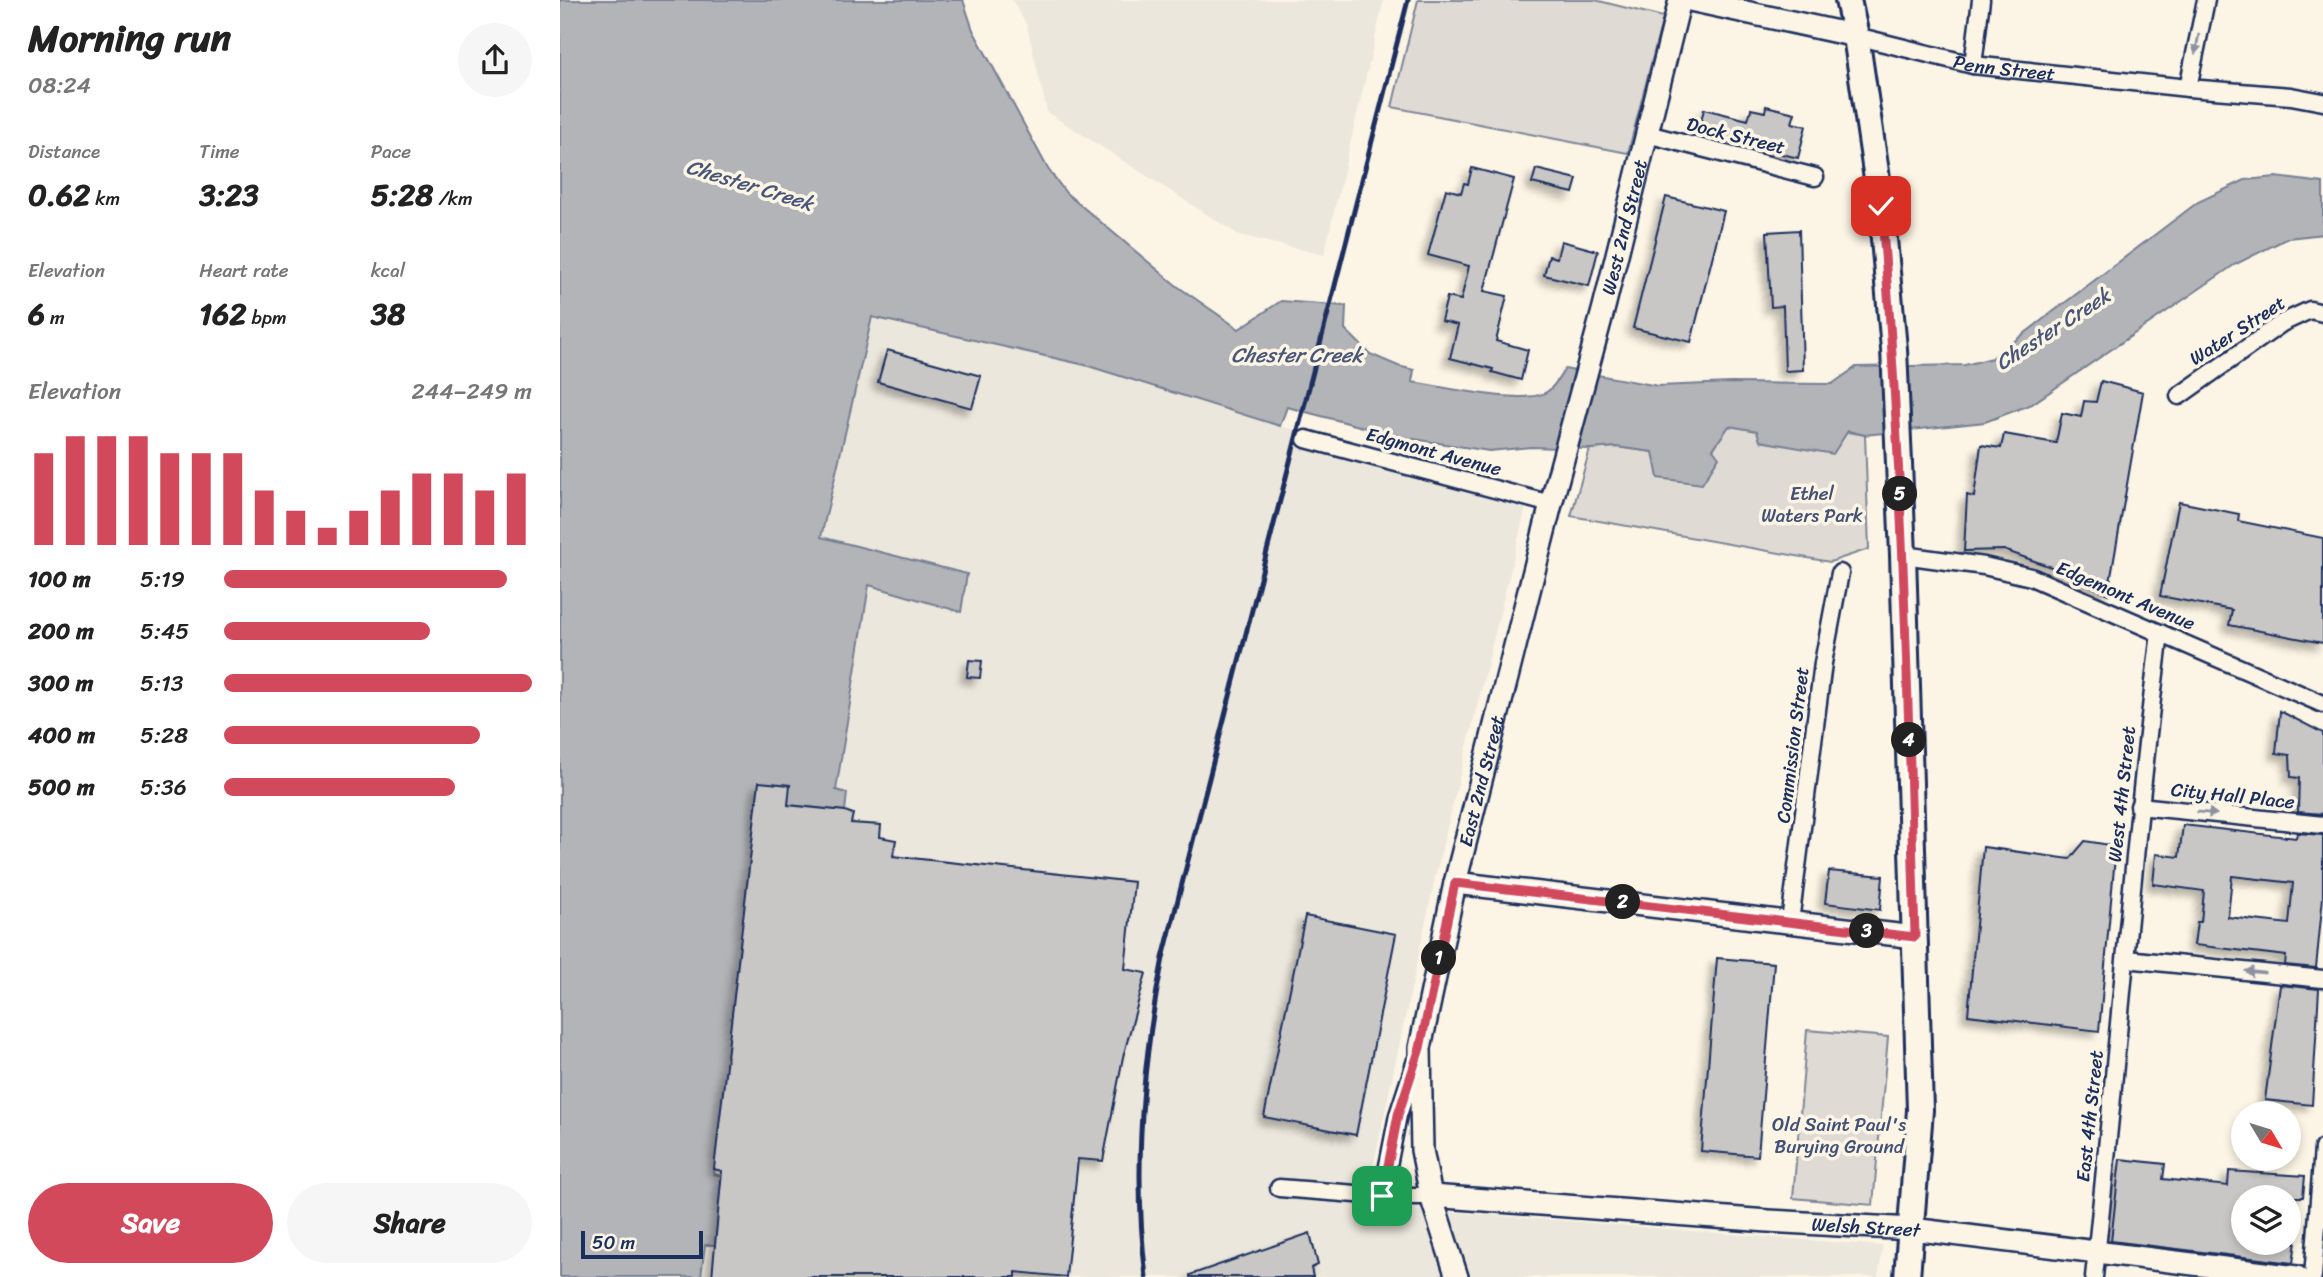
<!DOCTYPE html>
<html lang="en">
<head>
<meta charset="utf-8">
<style>
	:root { --surface:#fff; --page:#f6f6f6; --text:#222; --muted:#767676; --accent:#d1495b }
	body { margin:0; font-family:Sriracha,sans-serif; background:var(--page); color:var(--text); height:100vh; display:flex; flex-direction:column; font-size:26px; white-space:nowrap }
	* { box-sizing:border-box; margin:0 }
	p { font-size:23px; color:var(--muted) }
	.icon { flex:none; width:38px; height:38px; fill:none; stroke:currentColor; stroke-width:2; stroke-linecap:round; stroke-linejoin:round }
	.map { position:relative; flex:1; overflow:hidden }
	.panel { display:flex; flex-direction:column; background:var(--surface); width:560px }
	.panel>* { flex:none }
	.needle { width:46px; rotate:128deg }
	.fabs { position:absolute; left:1671px; top:1101px; display:grid; gap:14px }
	.fabs a { display:grid; place-items:center; width:70px; height:70px; border-radius:50%; background:var(--surface); box-shadow:0 4px 10px #0003; font-size:35px }
	.scale { position:absolute; left:21px; bottom:18px; width:122px; box-sizing:border-box; padding-left:7px; border:4px solid #1b2f5e; border-top:0; font-size:19px; line-height:24px; white-space:nowrap; color:#1b2f5e; -webkit-text-stroke:5px #fcf5e5; paint-order:stroke }
	.pin { position:absolute; display:grid; place-items:center; width:60px; height:60px; color:#fff; margin:-30px; border-radius:14px; box-shadow:0 4px 10px #0006 }
	.km { position:absolute; width:35px; height:35px; margin:-18px; border-radius:50%; background:#222; color:#fff; font-size:19px; line-height:35px; text-align:center }
	.round { display:grid; place-items:center; flex:none; width:74px; height:74px; border-radius:37px; background:var(--page) }
	.head { display:flex; align-items:center; justify-content:space-between; height:119px; padding:0 28px }
	h1 { font-size:38px; font-weight:700; line-height:52px }
	.metrics { display:grid; grid-template-columns:repeat(3,1fr); gap:10px; height:119px; padding:7px 28px }
	.metrics div { display:grid; align-content:center }
	.metrics b { font-size:30px; font-weight:700 }
	.metrics small { font-size:19px; font-weight:400 }
	.metrics p { font-size:19px }
	.chart { height:196px; padding:14px 28px }
	.chart p { display:flex; justify-content:space-between }
	.chart svg { width:100%; height:126px; margin-top:7px; stroke:var(--accent); stroke-width:6 }
	.primary-button { display:flex; gap:14px; margin-top:auto; padding:14px 28px }
	.primary-button a { flex:1; height:80px; border-radius:42px; background:var(--accent); color:#fff; font-size:28px; font-weight:700; line-height:80px; text-align:center }
	.primary-button a+a { background:var(--page); color:var(--text) }
	ul { padding:0 28px; list-style:none; font-size:23px }
	li { display:grid; grid-template-columns:112px 84px 1fr; align-items:center; height:52px }
	li i { height:18px; border-radius:9px; background:var(--accent) }
	main { display:flex; flex:1; min-height:0 }
	.map>svg:first-child { display:block }
	.built { fill:#ece7dc }
	.green { fill:#dfdbd4; stroke:#7d8599; stroke-width:2 }
	.water { fill:#b2b4b8; stroke:#767f94; stroke-width:2 }
	.building { fill:#c8c7c6; stroke:#1b2f5e; stroke-width:2; fill-rule:evenodd; filter:url(#shadow) }
	.lines { fill:none; stroke-linecap:round; stroke-linejoin:round }
	.street-casing { stroke:#1b2f5e; stroke-width:21 }
	.secondary-casing { stroke:#1b2f5e; stroke-width:26 }
	.primary-casing { stroke:#1b2f5e; stroke-width:30 }
	.street { stroke:#fcf5e5; stroke-width:16 }
	.secondary { stroke:#fcf5e5; stroke-width:21 }
	.primary { stroke:#fcf5e5; stroke-width:24 }
	.rail { stroke:#1b2f5e; stroke-width:5 }
	.oneway { fill:#8c92a2 }
	.route-casing { stroke:#fff; stroke-width:14 }
	.route { stroke:#d1495b; stroke-width:9 }
	.labels { text-anchor:middle; stroke-width:7; stroke-linejoin:round; paint-order:stroke }
	.street-label { font-size:19px; fill:#1b2f5e; stroke:#fcf5e5 }
	.park-label { font-size:19px; fill:#425176; stroke:#fcf5e5 }
	.water-label { font-size:21px; font-style:italic; fill:#485779; stroke:#fcf5e5 }
</style>
</head>
<body>
<main>
<section class="panel">
<div class="head"><div><h1>Morning run</h1><p>08:24</p></div><a class="round"><svg class="icon" aria-label="share" viewBox="0 0 24 24"><path d="M12 15V3M7 8l5-5 5 5M5 13v7h14v-7"/></svg></a></div>
<div class="metrics">
<div><p>Distance</p><b>0.62<small> km</small></b></div>
<div><p>Time</p><b>3:23</b></div>
<div><p>Pace</p><b>5:28<small> /km</small></b></div>
</div>
<div class="metrics">
<div><p>Elevation</p><b>6<small> m</small></b></div>
<div><p>Heart rate</p><b>162<small> bpm</small></b></div>
<div><p>kcal</p><b>38</b></div>
</div>
<div class="chart"><p><span>Elevation</span>244–249 m</p>
<svg viewBox="0 0 160 44" preserveAspectRatio="none"><path d="M5 44V12M15 44V6M25 44V6M35 44V6M45 44V12M55 44V12M65 44V12M75 44V25M85 44V32M95 44V38M105 44V32M115 44V25M125 44V19M135 44V19M145 44V25M155 44V19"/></svg>
</div>
<ul>
<li><b>100 m</b>5:19<i style="width:92%"></i></li>
<li><b>200 m</b>5:45<i style="width:67%"></i></li>
<li><b>300 m</b>5:13<i style="width:100%"></i></li>
<li><b>400 m</b>5:28<i style="width:83%"></i></li>
<li><b>500 m</b>5:36<i style="width:75%"></i></li>
</ul>
<div class="primary-button"><a>Save</a><a>Share</a></div>
</section>
<div class="map">
<svg width="1763" height="1277" viewBox="0 0 1763 1277">
	<defs>
		<filter id="shadow"><feDropShadow dx="-6" dy="6" stdDeviation="3.5" flood-color="#0004"/></filter>
	</defs>
	<rect width="100%" height="100%" fill="#fcf5e5"/>
	<filter id="ink" filterUnits="userSpaceOnUse"><feTurbulence type="fractalNoise" baseFrequency=".0143" numOctaves="2"/><feDisplacementMap in="SourceGraphic" scale="14" xChannelSelector="R" yChannelSelector="G"/><feConvolveMatrix kernelMatrix="1 2 1 2 8 2 1 2 1" color-interpolation-filters="sRGB"/></filter>
	<g filter="url(#ink)">
		<g class="built">
			<polygon points="452,0 824,0 764,255 679,235 487,112 467,26"/>
			<polygon points="312,316 525,365 720,426 971,487 877,869 805,1205 1323,1246 1318,1277 141,1277 145,1245 155,1245 161,1176 154,1174 199,782 276,791 309,585 401,611 407,574 261,537"/>
		</g>
		<g class="green">
			<polygon points="858,0 1035,0 1103,17 1068,153 832,107"/>
			<path d="M1169,426C1214,434 1260,426 1305,435L1309,549L1270,562L1011,516L1030,449L1056,447L1093,452L1153,449Z"/>
			<polygon points="1247,1030 1328,1037 1313,1205 1233,1198"/>
		</g>
		<path class="water" d="M0,0H403L413,30L488,169L506,193L617,286L679,329L721,301L786,306L785,329L810,354L838,366L854,370L852,382C879,386 969,407 988,391C995,386 1000,376 1005,369L1098,386L1171,383L1272,384L1296,367L1405,365L1432,358L1638,202L1685,180L1716,177L1763,183V234L1728,238L1674,265L1472,404L1425,422L1305,435L1288,431L1273,454L1200,441L1197,431L1169,426L1153,449L1159,457L1142,484L1098,478L1093,452L1056,447L1030,449L971,447L929,451L841,437L727,407L720,426L525,365L312,317L261,537L407,574L401,612L309,585L276,790L287,793L285,811L228,805L199,782L154,1174L162,1176L155,1245H145L141,1277H0Z"/>
		<g class="building">
			<polygon points="1206,106 1235,113 1232,123 1246,126 1238,158 1138,133 1144,109 1188,120 1191,109 1205,112"/>
			<polygon points="912,168 954,179 924,291 947,296 936,341 968,350 961,380 932,372 933,369 890,358 898,325 881,321 887,297 901,300 909,266 868,255 886,189 901,193 904,183 908,184"/>
			<polygon points="976,169 1017,179 1013,193 972,183"/>
			<polygon points="1106,197 1164,211 1131,342 1073,328"/>
			<polygon points="1239,230 1243,370 1225,371 1223,306 1211,307 1207,232"/>
			<polygon points="1001,241 1038,251 1029,286 984,275 989,256 997,258"/>
			<polygon points="327,350 421,376 412,408 318,382"/>
			<polygon points="1541,381 1583,392 1548,594 1491,567 1444,550 1404,551 1407,495 1414,497 1421,445 1441,448 1444,434 1496,443 1502,413 1521,417 1524,401 1536,402"/>
			<polygon points="1619,502 1679,514 1678,521 1763,538 1763,643 1669,625 1672,610 1600,596"/>
			<polygon points="409,660 422,661 420,678 407,677"/>
			<polygon points="1720,711 1763,733 1763,814 1738,812 1739,778 1731,777 1730,755 1716,753"/>
			<polygon points="199,782 230,785 228,805 285,811 293,814 291,823 321,825 320,837 336,840 333,856 574,882 565,969 586,973 563,1057 543,1161 518,1159 506,1277 456,1272 456,1277 152,1277 162,1171 154,1169"/>
			<path d="M1623,825L1736,838L1737,833L1763,835V897L1756,968L1725,965L1726,956L1634,945L1637,922H1641L1644,891L1593,884L1596,854L1619,857ZM1672,876L1733,883L1729,924L1668,917Z"/>
			<polygon points="1525,841 1556,846 1539,1031 1408,1015 1423,847 1510,859"/>
			<polygon points="1269,871 1323,876 1320,910 1265,903"/>
			<polygon points="745,916 836,934 796,1135 704,1117"/>
			<polygon points="1157,958 1214,963 1198,1156 1141,1151"/>
			<polygon points="1720,985 1759,989 1752,1105 1705,1100"/>
			<polygon points="1560,1159 1605,1164 1603,1179 1668,1186 1669,1171 1745,1176 1743,1197 1684,1197 1684,1242 1736,1242 1733,1263 1551,1241"/>
			<polygon points="750,1233 758,1265 751,1268 753,1277 630,1277 630,1275"/>
		</g>
		<g class="lines">
			<defs>
				<g id="street">
					<path id="s1" d="M1296,36L1413,65L1628,88L1731,96L1763,102"/>
					<polyline points="1413,65 1421,0"/>
					<polyline points="1628,88 1646,0"/>
					<polyline points="1087,134 1255,177"/>
					<polyline points="1619,396 1722,323 1750,310 1763,313"/>
					<polyline points="746,439 991,504"/>
					<polyline points="1343,555 1424,566 1471,577 1763,704"/>
					<polyline points="1579,806 1763,825"/>
					<polyline points="1230,922 1263,663 1280,573"/>
					<polyline points="1566,959 1763,979"/>
					<polyline points="719,1188 822,1196 871,1196"/>
					<polyline points="822,1196 838,1115 856,1060"/>
					<path d="M1534,1277C1557,1062 1573,847 1600,633"/>
					<polyline points="1753,1277 1763,1148"/>
				</g>
				<g id="secondary">
					<polyline points="1130,0 1296,36"/>
					<polyline points="895,883 1355,937"/>
					<path id="s2" d="M871,1196L1208,1221L1352,1229L1737,1277"/>
					<path id="s3" d="M897,1277L871,1196L862,1150L860,1048L895,883L991,504L1044,307L1120,0"/>
				</g>
				<polyline id="primary" points="1288,0 1296,36 1321,206 1334,349 1343,555 1360,1110 1347,1277"/>
			</defs>
			<use href="#street" class="street-casing"/>
			<use href="#secondary" class="secondary-casing"/>
			<use href="#primary" class="primary-casing"/>
			<use href="#street" class="street"/>
			<use href="#secondary" class="secondary"/>
			<use href="#primary" class="primary"/>
			<path class="rail" d="M586,1277C573,1171 582,1063 603,958L848,0"/>
		</g>
		<defs><path id="oneway-solid" d="M-6-.8H1V-3.2L6.5 0L1 3.2V.8H-6Z" transform="scale(1.75)"/></defs>
		<g class="oneway">
			<use href="#oneway-solid" transform="translate(1637 44) rotate(101)"/>
			<use href="#oneway-solid" transform="translate(1647 813) rotate(6)"/>
			<use href="#oneway-solid" transform="translate(1695 972) rotate(-174)"/>
		</g>
	</g>
	<g class="lines" filter="url(#ink)">
		<defs>
			<path id="route" d="M822,1196L838,1115L860,1048L895,883L1355,937C1348,693 1342,449 1321,206"/>
		</defs>
		<use href="#route" class="route-casing"/>
		<use href="#route" class="route"/>
	</g>
	<g class="labels">
		<g class="street-label">
			<text dy="7" stroke="none"><textPath href="#s1" startOffset="152">Penn Street</textPath></text>
			<text transform="translate(1176 135) rotate(14)" y="7">Dock Street</text>
			<text dy="7" stroke="none"><textPath href="#s3" startOffset="1080">West 2nd Street</textPath></text>
			<text transform="translate(1677 330) rotate(-33)" y="7">Water Street</text>
			<text transform="translate(874 451) rotate(15)" y="7">Edgmont Avenue</text>
			<text transform="translate(1566 595) rotate(23)" y="7">Edgemont Avenue</text>
			<text transform="translate(1232 745) rotate(-83)" y="7">Commission Street</text>
			<text dy="7" stroke="none"><textPath href="#s3" startOffset="508">East 2nd Street</textPath></text>
			<text transform="translate(1561 794) rotate(-84)" y="7">West 4th Street</text>
			<text transform="translate(1673 795) rotate(6)" y="7">City Hall Place</text>
			<text transform="translate(1529 1116) rotate(-84)" y="7">East 4th Street</text>
			<text dy="7" stroke="none"><textPath href="#s2" startOffset="436">Welsh Street</textPath></text>
		</g>
		<g class="park-label">
			<text x="1252" y="500">Ethel<tspan x="1252" dy="22">Waters Park</tspan></text>
			<text x="1279" y="1131">Old Saint Paul's<tspan x="1279" dy="22">Burying Ground</tspan></text>
		</g>
		<g class="water-label">
			<text transform="translate(190 185) rotate(17)" y="7">Chester Creek</text>
			<text transform="translate(1493 329) rotate(-33)" y="7">Chester Creek</text>
			<text x="737" y="362">Chester Creek</text>
		</g>
	</g>
</svg>
<div class="fabs">
<a><svg class="needle" viewBox="-14 -14 28 28"><path d="M0-13l5 13h-10z" fill="#e53935"/><path d="M0 13l5-13h-10z" fill="#767676"/></svg></a>
<a><svg class="icon" aria-label="layers" viewBox="0 0 24 24"><path d="M12 4l9 5-9 5-9-5zM3 14l9 5 9-5"/></svg></a>
</div>
<div class="scale">50 m</div>
<div class="pin" style="left:822px;top:1196px;background:#1e9e55"><svg class="icon" aria-label="arrive" viewBox="0 0 24 24"><path d="M6 21V4h12l-3 4 3 4H6"/></svg></div>
<div class="pin" style="left:1321px;top:206px;background:#d93025"><svg class="icon" aria-label="check" viewBox="0 0 24 24"><path d="M5 12l5 5 9-10"/></svg></div>
<b class="km" style="left:879px;top:958px">1</b>
<b class="km" style="left:1063px;top:902px">2</b>
<b class="km" style="left:1307px;top:931px">3</b>
<b class="km" style="left:1349px;top:740px">4</b>
<b class="km" style="left:1340px;top:494px">5</b>
</div>
</main>
</body>
</html>
